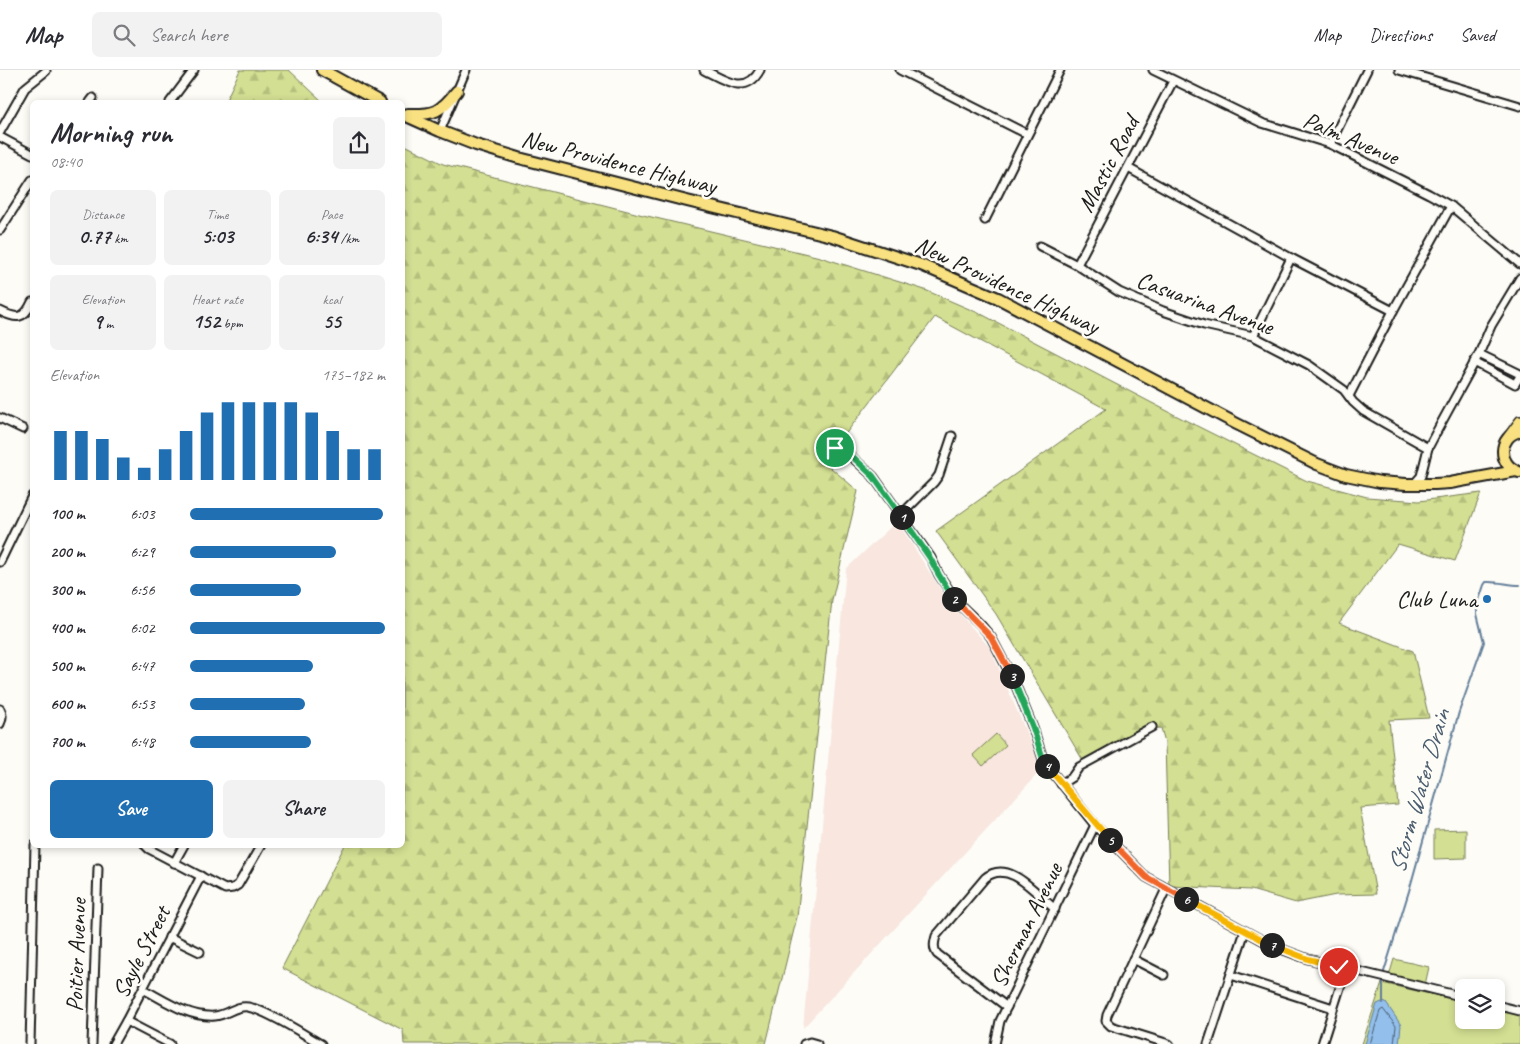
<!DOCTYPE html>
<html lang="en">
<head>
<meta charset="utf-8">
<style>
	:root { --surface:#fff; --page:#f2f2f3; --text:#2b2b33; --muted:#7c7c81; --line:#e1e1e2; --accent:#1f6fb2 }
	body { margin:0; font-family:Caveat,sans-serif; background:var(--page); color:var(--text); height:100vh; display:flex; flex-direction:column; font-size:19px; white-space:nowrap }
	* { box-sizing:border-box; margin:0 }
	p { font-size:16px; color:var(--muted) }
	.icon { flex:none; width:28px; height:28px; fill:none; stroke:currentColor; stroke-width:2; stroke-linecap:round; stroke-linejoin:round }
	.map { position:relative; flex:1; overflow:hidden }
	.drawer { position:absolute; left:30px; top:30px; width:375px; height:748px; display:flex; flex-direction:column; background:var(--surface); border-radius:8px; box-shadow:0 2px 8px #0003 }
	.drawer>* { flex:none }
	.buttons { position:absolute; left:1455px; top:909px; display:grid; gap:10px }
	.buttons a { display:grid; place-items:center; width:50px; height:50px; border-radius:8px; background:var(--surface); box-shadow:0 2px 8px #0003; font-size:25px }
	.pin { position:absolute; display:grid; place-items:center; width:42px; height:42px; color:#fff; margin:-21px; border:2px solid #fff; border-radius:50%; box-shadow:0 1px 5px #0007 }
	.km { position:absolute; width:25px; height:25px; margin:-12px; border-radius:50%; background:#222; color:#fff; font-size:14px; line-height:25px; text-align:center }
	.round { display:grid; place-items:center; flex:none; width:52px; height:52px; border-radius:8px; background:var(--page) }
	.head { display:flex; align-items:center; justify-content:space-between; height:85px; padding:0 20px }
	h1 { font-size:28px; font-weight:700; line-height:38px }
	.metrics { display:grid; grid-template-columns:repeat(3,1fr); gap:8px; height:85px; padding:5px 20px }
	.metrics div { display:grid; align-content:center; border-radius:8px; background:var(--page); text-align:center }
	.metrics b { font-size:21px; font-weight:700 }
	.metrics small { font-size:14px; font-weight:400 }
	.metrics p { font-size:14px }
	.chart { height:140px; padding:10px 20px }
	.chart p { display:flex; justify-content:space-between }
	.chart svg { width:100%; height:90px; margin-top:5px; stroke:var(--accent); stroke-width:6 }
	.action { display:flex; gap:10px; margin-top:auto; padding:10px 20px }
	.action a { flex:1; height:58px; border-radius:8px; background:var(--accent); color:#fff; font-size:20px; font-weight:700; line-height:58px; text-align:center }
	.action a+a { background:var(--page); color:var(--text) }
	ul { padding:0 20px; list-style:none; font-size:16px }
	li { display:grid; grid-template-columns:80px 60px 1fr; align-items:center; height:38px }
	li i { height:12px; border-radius:6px; background:var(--accent) }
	header { display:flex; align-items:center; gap:30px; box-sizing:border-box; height:70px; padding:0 25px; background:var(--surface); border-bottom:1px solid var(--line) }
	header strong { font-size:24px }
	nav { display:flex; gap:28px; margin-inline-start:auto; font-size:18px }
	.search { width:350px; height:45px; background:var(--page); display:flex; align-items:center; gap:12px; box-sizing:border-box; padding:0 18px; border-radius:8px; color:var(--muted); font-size:19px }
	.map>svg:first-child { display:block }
	.built { fill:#f8e6df }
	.green { fill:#d3df92; stroke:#787e57 }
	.forest { fill:url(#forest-firs); stroke:#787e57 }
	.water { fill:#92bfec; stroke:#637e99 }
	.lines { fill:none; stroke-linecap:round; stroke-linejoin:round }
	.shore { stroke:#4b5d6f; stroke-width:1 }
	.stream { stroke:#637e99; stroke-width:2 }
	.minor-casing { stroke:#1c1c1c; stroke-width:11 }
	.major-casing { stroke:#1c1c1c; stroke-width:12 }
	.highway-casing { stroke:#1c1c1c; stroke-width:14 }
	.minor { stroke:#fdfcf7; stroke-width:7 }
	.major { stroke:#f9e181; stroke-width:9 }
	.highway { stroke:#f9e181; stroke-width:10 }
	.split-1-casing { stroke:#fff; stroke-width:10 }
	.split-2-casing { stroke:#fff; stroke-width:10 }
	.split-3-casing { stroke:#fff; stroke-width:10 }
	.split-4-casing { stroke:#fff; stroke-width:10 }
	.split-5-casing { stroke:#fff; stroke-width:10 }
	.split-6-casing { stroke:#fff; stroke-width:10 }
	.split-7-casing { stroke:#fff; stroke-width:10 }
	.split-8-casing { stroke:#fff; stroke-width:10 }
	.split-1 { stroke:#22a559; stroke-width:6 }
	.split-2 { stroke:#22a559; stroke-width:6 }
	.split-3 { stroke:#f0652b; stroke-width:6 }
	.split-4 { stroke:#22a559; stroke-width:6 }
	.split-5 { stroke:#f5b400; stroke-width:6 }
	.split-6 { stroke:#f0652b; stroke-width:6 }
	.split-7 { stroke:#f5b400; stroke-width:6 }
	.split-8 { stroke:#f5b400; stroke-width:6 }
	.poi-dot { fill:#1f6fb2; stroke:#fdfcf7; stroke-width:2 }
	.labels { text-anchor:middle; stroke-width:5; stroke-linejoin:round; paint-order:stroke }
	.street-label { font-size:24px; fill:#1c1c1c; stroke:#fdfcf7 }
	.poi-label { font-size:24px; fill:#1c1c1c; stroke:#fdfcf7; text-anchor:end }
	.water-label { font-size:25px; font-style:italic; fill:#4b5d6f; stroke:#fdfcf7 }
</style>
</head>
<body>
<header>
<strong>Map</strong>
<div class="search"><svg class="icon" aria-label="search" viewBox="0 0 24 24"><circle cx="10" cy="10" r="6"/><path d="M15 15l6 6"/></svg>Search here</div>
<nav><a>Map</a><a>Directions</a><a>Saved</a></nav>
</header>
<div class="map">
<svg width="1520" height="974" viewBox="0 0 1520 974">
	<defs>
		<pattern id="forest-firs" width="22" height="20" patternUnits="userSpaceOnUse" patternTransform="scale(1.25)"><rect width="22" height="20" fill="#d3df92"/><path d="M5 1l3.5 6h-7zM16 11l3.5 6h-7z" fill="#b5bf7d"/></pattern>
	</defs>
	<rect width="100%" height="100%" fill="#fdfcf7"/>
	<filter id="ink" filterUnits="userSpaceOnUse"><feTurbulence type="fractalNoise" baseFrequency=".02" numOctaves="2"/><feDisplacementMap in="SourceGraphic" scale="10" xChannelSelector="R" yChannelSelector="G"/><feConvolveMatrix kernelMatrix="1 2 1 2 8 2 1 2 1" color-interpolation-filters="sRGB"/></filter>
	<g filter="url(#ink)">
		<polygon class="built" points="897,451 946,528 990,578 1042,699 803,958 846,499"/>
		<g class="green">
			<polygon points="996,664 1006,675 983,696 973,685"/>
			<polygon points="1466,759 1466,788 1434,789 1434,760"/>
			<polygon points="1394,889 1429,897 1425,915 1389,906"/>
			<polygon points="1382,913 1464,932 1464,950 1496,950 1496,939 1520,945 1520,974 1362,974"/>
		</g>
		<g class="forest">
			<polygon points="240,0 289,0 323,32 225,32"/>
			<polygon points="403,74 443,94 643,145 820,187 925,220 983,245 1173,344 1307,411 1367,427 1419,431 1481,423 1455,491 1398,474 1339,553 1413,581 1429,648 1389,650 1398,735 1360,738 1376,824 1336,825 1296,833 1251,820 1169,816 1165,672 1161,658 1149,659 1084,692 996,544 936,461 1106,339 935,247 824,392 858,421 832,530 797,847 766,974 404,974 403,960 282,898 345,775 402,775"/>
		</g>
		<polygon class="water" points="1382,932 1386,933 1401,955 1399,974 1365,974 1377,934"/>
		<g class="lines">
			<polyline class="shore" points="1370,974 1380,941 1383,939 1396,956 1394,974"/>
			<g class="stream">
				<path d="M1383,905L1409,821L1459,642L1484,572L1477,544V536L1484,515L1486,512C1497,511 1509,515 1520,515"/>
				<polyline points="1383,933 1383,910"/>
			</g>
			<defs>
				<g id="minor">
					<path d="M704,0C724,10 746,26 760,0"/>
					<polyline points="900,0 1027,64"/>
					<polyline points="1153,0 1262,53 1330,74 1429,124 1451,136 1520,194"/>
					<polyline points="1399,0 1520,36"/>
					<polyline points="90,32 93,28"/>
					<polyline points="170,32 194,0"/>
					<polyline points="440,61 466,0"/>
					<polyline points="0,62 25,18 46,1"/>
					<polyline points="0,67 32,84"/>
					<polyline points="1330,74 1367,0"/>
					<polyline points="1128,98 1291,188 1393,241"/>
					<polyline points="985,150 1060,0"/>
					<polyline points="0,160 32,110"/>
					<polyline points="1040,176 1077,195 1119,222 1163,241 1204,255 1253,266 1309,295 1344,320 1353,332 1363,341 1428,378"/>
					<polyline points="1077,195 1173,11"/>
					<path d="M0,241C16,249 24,250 32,232"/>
					<polyline points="1253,266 1291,188"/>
					<polyline points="1479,284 1520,304"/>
					<polyline points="1474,292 1515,314 1520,306"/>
					<polyline points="1349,326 1393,241 1451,136"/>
					<polyline points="0,348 23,359"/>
					<polyline points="835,378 853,388 873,406 931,488 939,505 958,533 980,554 991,567 1014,611 1033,658 1044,692 1095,755 1146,807 1273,876 1308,889 1464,927"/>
					<polyline points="1414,414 1421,406 1428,378 1438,359 1479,284 1491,256 1520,208"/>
					<polyline points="901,445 934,412 939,405 952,366"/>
					<polyline points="0,492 32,426"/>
					<path d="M0,639C3,644 3,648 0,654"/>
					<polyline points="1061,714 1072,707 1079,697 1152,657"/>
					<polyline points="145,775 149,779 225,819 233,818 238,815 261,775"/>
					<polyline points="174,793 184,775"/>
					<polyline points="1166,819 1107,945 1106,951 1111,956 1169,974"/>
					<polyline points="169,867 200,882"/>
					<polyline points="1133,889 1164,905"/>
					<polyline points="1231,905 1333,938"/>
					<path d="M143,919C164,930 189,948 215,946C227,945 236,935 248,937C266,940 303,964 321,974"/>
					<polyline points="1496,935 1520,941"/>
					<path d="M1007,937L937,884C933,878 934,873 936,866L985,808C1009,788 1036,824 1055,839"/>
					<polyline points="126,951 170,974"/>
					<polyline points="30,974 35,775"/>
					<polyline points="92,974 98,798"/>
					<polyline points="113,974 126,951 201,806"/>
					<polyline points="804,974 810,972 817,974"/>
					<polyline points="995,974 1000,951 1095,755"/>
					<polyline points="1208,974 1245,861"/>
					<polyline points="1322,974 1346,899"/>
				</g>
				<polyline id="major" points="1509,366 1520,351"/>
				<g id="highway">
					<polyline points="322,0 380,32"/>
					<polyline points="402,44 440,61 476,75 519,88 687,131 832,166 921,195 998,228 1235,353 1317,394 1346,405 1380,412 1406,414 1435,414 1450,413 1516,401"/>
					<path d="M408,44C435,45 440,42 457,21"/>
					<path d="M1519,402C1497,395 1498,366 1520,361"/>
				</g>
			</defs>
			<use href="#minor" class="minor-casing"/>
			<use href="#major" class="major-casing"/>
			<use href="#highway" class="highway-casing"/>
			<use href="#minor" class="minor"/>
			<use href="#major" class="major"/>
			<use href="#highway" class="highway"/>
		</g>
	</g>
	<g class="lines" filter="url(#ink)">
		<defs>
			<polyline id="split-1" points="835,378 854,388 873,406 902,447"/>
			<polyline id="split-2" points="902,447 930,488 939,505 954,529"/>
			<polyline id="split-3" points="954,529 991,567 1012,606"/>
			<polyline id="split-4" points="1012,606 1033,658 1044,692 1047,696"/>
			<polyline id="split-5" points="1047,696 1110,770"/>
			<polyline id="split-6" points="1110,770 1146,807 1186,829"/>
			<polyline id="split-7" points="1186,829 1272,875"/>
			<polyline id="split-8" points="1272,875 1308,889 1339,897"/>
		</defs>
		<use href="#split-1" class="split-1-casing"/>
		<use href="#split-2" class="split-2-casing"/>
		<use href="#split-3" class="split-3-casing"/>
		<use href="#split-4" class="split-4-casing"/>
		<use href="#split-5" class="split-5-casing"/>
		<use href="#split-6" class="split-6-casing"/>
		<use href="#split-7" class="split-7-casing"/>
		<use href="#split-8" class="split-8-casing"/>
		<use href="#split-1" class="split-1"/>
		<use href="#split-2" class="split-2"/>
		<use href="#split-3" class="split-3"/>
		<use href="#split-4" class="split-4"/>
		<use href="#split-5" class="split-5"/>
		<use href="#split-6" class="split-6"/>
		<use href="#split-7" class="split-7"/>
		<use href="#split-8" class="split-8"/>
	</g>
	<circle class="poi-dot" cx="1487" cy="529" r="5"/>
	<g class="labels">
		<g class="street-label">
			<text transform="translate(1351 68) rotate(23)" y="8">Palm Avenue</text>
			<text transform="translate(619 92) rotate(14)" y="8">New Providence Highway</text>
			<text transform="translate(1108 94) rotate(-62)" y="8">Mastic Road</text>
			<text transform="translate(1007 215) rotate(25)" y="8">New Providence Highway</text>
			<text transform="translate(1205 233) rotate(20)" y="8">Casuarina Avenue</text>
			<text transform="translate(1026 855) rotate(-64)" y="8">Sherman Avenue</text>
			<text transform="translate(141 882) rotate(-63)" y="8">Sayle Street</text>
			<text transform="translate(76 885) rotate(-88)" y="8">Poitier Avenue</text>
		</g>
		<g class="poi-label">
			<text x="1477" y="537">Club Luna</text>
		</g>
		<g class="water-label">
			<text transform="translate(1418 721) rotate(-74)" y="9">Storm Water Drain</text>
		</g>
	</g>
</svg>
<div class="buttons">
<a><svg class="icon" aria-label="layers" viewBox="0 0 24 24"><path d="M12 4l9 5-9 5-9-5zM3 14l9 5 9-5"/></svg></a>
</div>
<div class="pin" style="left:835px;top:378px;background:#1e9e55"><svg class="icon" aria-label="arrive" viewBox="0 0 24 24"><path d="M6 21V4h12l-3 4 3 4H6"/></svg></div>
<div class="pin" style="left:1339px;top:897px;background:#d93025"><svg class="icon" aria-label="check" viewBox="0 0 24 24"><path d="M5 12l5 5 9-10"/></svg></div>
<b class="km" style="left:902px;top:447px">1</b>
<b class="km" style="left:954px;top:529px">2</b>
<b class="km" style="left:1012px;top:606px">3</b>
<b class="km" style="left:1047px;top:696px">4</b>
<b class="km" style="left:1110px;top:770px">5</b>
<b class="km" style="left:1186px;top:829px">6</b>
<b class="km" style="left:1272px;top:875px">7</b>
<section class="drawer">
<div class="head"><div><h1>Morning run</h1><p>08:40</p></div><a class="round"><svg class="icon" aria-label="share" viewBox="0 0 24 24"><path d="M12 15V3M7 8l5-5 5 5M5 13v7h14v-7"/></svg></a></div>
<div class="metrics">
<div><p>Distance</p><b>0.77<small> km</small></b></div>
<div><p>Time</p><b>5:03</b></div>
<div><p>Pace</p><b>6:34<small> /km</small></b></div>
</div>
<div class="metrics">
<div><p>Elevation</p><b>9<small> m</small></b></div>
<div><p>Heart rate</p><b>152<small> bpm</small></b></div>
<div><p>kcal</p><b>55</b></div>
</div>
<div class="chart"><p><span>Elevation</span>175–182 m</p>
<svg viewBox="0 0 160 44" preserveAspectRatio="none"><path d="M5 44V20M15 44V20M25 44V24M35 44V33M45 44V38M55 44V29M65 44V20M75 44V11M85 44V6M95 44V6M105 44V6M115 44V6M125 44V11M135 44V20M145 44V29M155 44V29"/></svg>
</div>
<ul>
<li><b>100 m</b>6:03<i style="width:99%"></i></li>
<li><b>200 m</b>6:29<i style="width:75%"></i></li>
<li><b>300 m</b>6:56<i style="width:57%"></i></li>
<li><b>400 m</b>6:02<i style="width:100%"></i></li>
<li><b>500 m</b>6:47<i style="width:63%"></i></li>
<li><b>600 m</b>6:53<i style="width:59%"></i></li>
<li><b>700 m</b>6:48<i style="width:62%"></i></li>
</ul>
<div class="action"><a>Save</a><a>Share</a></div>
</section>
</div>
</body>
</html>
